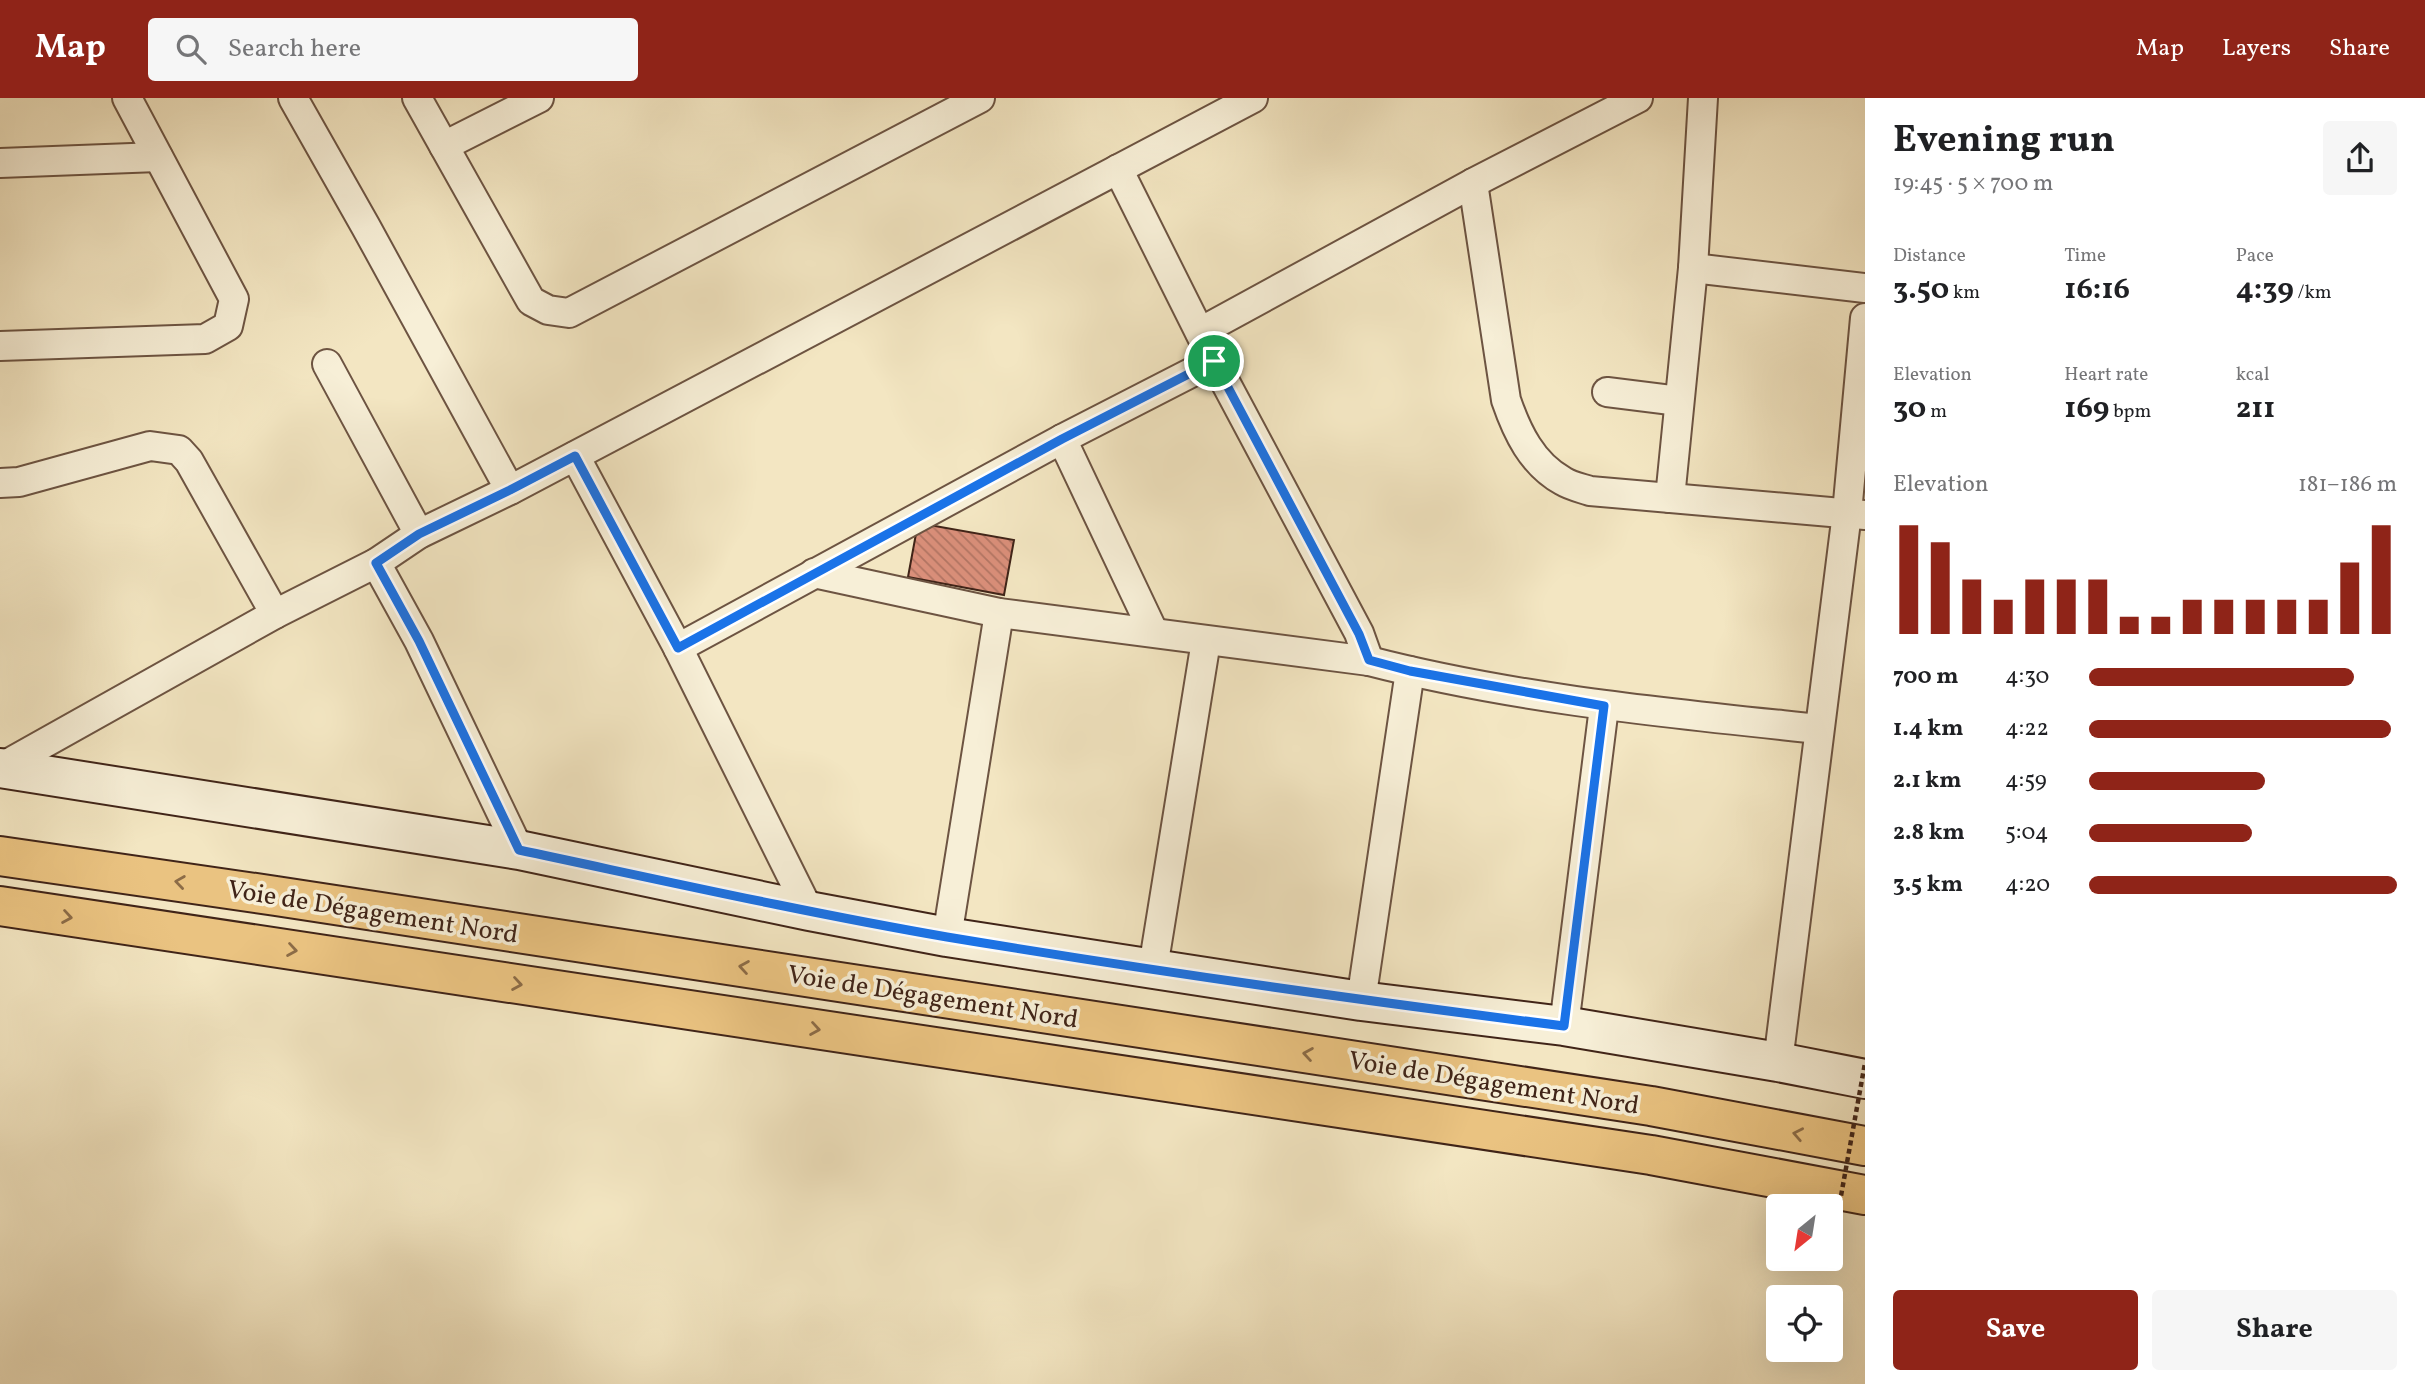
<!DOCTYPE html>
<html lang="en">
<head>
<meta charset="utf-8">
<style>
	:root { --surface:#fff; --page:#f6f6f6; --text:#202124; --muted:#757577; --accent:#8f2418 }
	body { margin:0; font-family:Vollkorn,serif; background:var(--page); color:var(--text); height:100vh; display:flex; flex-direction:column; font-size:26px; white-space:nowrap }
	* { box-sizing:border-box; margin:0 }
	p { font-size:23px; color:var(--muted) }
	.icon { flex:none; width:38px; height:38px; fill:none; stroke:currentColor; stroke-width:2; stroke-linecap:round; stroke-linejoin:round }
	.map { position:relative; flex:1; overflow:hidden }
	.side { display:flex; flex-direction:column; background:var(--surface); width:560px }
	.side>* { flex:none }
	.needle { width:46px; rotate:210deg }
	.fabs { position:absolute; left:1766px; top:1096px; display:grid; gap:14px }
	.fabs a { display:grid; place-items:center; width:77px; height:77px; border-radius:7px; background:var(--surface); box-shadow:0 7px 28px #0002; font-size:35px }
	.pin { position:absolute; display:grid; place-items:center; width:60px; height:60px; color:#fff; margin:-30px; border:4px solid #fff; border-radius:50%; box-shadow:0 2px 7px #0007 }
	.round { display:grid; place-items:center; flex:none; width:74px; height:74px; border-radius:7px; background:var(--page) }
	.overview { display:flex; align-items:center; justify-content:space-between; height:119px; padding:0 28px }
	h1 { font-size:38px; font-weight:700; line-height:52px }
	.metrics { display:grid; grid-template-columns:repeat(3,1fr); gap:10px; height:119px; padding:7px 28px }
	.metrics div { display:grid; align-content:center }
	.metrics b { font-size:30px; font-weight:700 }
	.metrics small { font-size:19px; font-weight:400 }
	.metrics p { font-size:19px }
	.chart { height:196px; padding:14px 28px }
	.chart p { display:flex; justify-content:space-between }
	.chart svg { width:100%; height:126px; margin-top:7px; stroke:var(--accent); stroke-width:6 }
	.primary-button { display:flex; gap:14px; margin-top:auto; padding:14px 28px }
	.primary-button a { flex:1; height:80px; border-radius:7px; background:var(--accent); color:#fff; font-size:28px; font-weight:700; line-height:80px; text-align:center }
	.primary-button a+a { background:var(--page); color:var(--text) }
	ul { padding:0 28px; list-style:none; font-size:23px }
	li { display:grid; grid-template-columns:112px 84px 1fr; align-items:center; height:52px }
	li i { height:18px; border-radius:9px; background:var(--accent) }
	header { display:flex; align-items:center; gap:42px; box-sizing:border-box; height:98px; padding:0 35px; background:var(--accent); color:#fff }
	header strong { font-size:33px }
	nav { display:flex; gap:38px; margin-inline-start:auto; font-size:24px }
	.search { width:490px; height:63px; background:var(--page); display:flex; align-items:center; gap:18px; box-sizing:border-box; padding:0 24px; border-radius:7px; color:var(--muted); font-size:26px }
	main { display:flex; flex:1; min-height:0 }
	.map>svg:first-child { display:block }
	.building { fill:url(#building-back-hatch); stroke:#402418; stroke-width:2 }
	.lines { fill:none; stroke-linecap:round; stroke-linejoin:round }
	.street-casing { stroke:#6d5442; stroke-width:32 }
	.secondary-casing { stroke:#402418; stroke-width:42 }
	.highway-casing { stroke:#402418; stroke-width:42 }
	.path { stroke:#402418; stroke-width:4.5; stroke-dasharray:5 3.5; stroke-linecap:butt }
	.street { stroke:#f7efd7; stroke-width:28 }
	.secondary { stroke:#f7efd7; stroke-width:38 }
	.highway { stroke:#eac381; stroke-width:38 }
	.path-bridge { stroke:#402418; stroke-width:4.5; stroke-dasharray:5 3.5; stroke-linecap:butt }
	.oneway { stroke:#8c6c47 }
	.route-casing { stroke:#fff; stroke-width:14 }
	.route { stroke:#1a73e8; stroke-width:9 }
	.labels { text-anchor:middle; stroke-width:7; stroke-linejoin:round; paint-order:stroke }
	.street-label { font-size:26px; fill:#402418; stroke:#f7efd7 }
</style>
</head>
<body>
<header>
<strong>Map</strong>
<div class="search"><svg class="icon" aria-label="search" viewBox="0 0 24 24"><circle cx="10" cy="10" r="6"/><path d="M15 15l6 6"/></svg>Search here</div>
<nav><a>Map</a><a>Layers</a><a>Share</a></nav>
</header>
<main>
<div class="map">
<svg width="1865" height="1286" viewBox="0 0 1865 1286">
	<defs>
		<pattern id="building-back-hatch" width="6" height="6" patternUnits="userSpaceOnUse" patternTransform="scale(1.75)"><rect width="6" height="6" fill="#da8f7a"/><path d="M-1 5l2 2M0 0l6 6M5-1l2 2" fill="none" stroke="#b27563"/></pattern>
	</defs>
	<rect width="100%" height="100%" fill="#f3e6c2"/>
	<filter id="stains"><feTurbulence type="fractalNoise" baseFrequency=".00286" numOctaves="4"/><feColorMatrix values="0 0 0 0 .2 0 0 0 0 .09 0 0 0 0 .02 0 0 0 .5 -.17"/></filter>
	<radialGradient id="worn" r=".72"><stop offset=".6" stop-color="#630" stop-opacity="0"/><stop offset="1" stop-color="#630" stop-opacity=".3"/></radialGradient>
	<polygon class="building" points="918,425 1014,442 1004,497 908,479"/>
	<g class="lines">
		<defs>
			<g id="street">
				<polyline points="293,0 366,129 510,392"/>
				<polyline points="417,0 531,203 548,212 569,215 980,0"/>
				<polyline points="444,48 539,0"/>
				<polyline points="0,65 158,59"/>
				<polyline points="1118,71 1214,263 1359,535 1369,563"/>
				<path d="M1473,85L1506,302C1517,334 1532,366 1563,383C1571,388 1581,390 1590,393L1865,417"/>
				<polyline points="1693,170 1865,190"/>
				<polyline points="1200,234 1473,85 1638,0"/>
				<polyline points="0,248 205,241 228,228 234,201 127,0"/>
				<polyline points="327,266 419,436"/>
				<polyline points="1607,294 1679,303"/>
				<polyline points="1062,341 1153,533"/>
				<polyline points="575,358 678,550 809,813"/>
				<polyline points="0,385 19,384 150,348 179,352 189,363 275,516"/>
				<polyline points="1670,400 1693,170 1703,0"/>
				<polyline points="376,465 419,543 519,752"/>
				<path d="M814,475L999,515L1369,563C1516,601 1668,615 1819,631"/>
				<polyline points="678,550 1062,341 1214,263"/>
				<polyline points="0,670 275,516 376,465 419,436 510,392 1253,0"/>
				<polyline points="947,839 999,515"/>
				<polyline points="1153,870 1206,543"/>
				<polyline points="1361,903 1410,573"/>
				<polyline points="1564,928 1604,609"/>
				<polyline points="1778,964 1847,415 1865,220"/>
			</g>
			<polyline id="secondary" points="0,670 519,752 809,813 947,839 1361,903 1564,928 1778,964 1865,981"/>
			<g id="highway">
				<polyline points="0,758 276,798 1651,1008 1865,1048"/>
				<polyline points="0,808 1651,1057 1865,1097"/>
			</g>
		</defs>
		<use href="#street" class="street-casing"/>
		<use href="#secondary" class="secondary-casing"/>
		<use href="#highway" class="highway-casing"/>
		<polyline class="path" points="1830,1130 1835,1131"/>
		<use href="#street" class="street"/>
		<use href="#secondary" class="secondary"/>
		<use href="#highway" class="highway"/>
		<polyline class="path-bridge" points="1835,1131 1865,965"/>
	</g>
	<defs><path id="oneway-chevron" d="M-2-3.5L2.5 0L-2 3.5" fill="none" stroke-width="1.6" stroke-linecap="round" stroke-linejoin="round" transform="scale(1.75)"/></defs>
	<g class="oneway">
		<use href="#oneway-chevron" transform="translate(180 784) rotate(-172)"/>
		<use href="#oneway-chevron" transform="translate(67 819) rotate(9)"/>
		<use href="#oneway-chevron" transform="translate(292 852) rotate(9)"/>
		<use href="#oneway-chevron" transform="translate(744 869) rotate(-171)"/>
		<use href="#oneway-chevron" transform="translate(517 886) rotate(9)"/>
		<use href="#oneway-chevron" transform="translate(815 931) rotate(9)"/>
		<use href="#oneway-chevron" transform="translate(1308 956) rotate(-171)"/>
		<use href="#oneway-chevron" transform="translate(1798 1036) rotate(-169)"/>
	</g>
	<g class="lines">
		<defs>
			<path id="route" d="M1214,263L1359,536L1369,562L1410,573L1604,608L1564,928C1358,902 1152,873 947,839C803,814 661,782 519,752L419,543L376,465L419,436L510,392L575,358L678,550L1062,341Z"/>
		</defs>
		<use href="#route" class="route-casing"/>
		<use href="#route" class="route"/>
	</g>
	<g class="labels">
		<g class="street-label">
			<text transform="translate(373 813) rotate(9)" y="9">Voie de Dégagement Nord</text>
			<text transform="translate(933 898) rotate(9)" y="9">Voie de Dégagement Nord</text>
			<text transform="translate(1494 984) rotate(9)" y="9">Voie de Dégagement Nord</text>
		</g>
	</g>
	<rect width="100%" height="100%" filter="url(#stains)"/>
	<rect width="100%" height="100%" fill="url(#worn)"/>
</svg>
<div class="fabs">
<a><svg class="needle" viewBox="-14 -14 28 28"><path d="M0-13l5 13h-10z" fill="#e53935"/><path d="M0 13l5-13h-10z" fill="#757577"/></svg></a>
<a><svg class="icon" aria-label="locate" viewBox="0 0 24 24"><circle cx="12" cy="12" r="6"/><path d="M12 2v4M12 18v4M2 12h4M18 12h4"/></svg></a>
</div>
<div class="pin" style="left:1214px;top:263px;background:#1e9e55"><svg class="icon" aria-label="arrive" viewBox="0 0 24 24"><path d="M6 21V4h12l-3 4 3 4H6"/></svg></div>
</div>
<section class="side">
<div class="overview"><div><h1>Evening run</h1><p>19:45 · 5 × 700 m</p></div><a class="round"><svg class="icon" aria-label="share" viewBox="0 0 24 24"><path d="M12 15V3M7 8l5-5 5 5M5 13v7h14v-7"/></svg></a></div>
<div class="metrics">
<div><p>Distance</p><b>3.50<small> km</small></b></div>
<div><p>Time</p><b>16:16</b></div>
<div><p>Pace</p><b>4:39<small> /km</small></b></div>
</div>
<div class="metrics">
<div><p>Elevation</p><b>30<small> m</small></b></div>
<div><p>Heart rate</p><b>169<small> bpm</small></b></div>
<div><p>kcal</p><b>211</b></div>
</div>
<div class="chart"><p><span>Elevation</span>181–186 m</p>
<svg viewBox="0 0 160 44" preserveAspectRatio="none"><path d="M5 44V6M15 44V12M25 44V25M35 44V32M45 44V25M55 44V25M65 44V25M75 44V38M85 44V38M95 44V32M105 44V32M115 44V32M125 44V32M135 44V32M145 44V19M155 44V6"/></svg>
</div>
<ul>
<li><b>700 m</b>4:30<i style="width:86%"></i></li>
<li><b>1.4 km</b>4:22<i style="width:98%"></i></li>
<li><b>2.1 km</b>4:59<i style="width:57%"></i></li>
<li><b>2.8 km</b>5:04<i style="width:53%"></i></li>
<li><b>3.5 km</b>4:20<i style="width:100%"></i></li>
</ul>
<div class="primary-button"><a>Save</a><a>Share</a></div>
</section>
</main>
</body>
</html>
